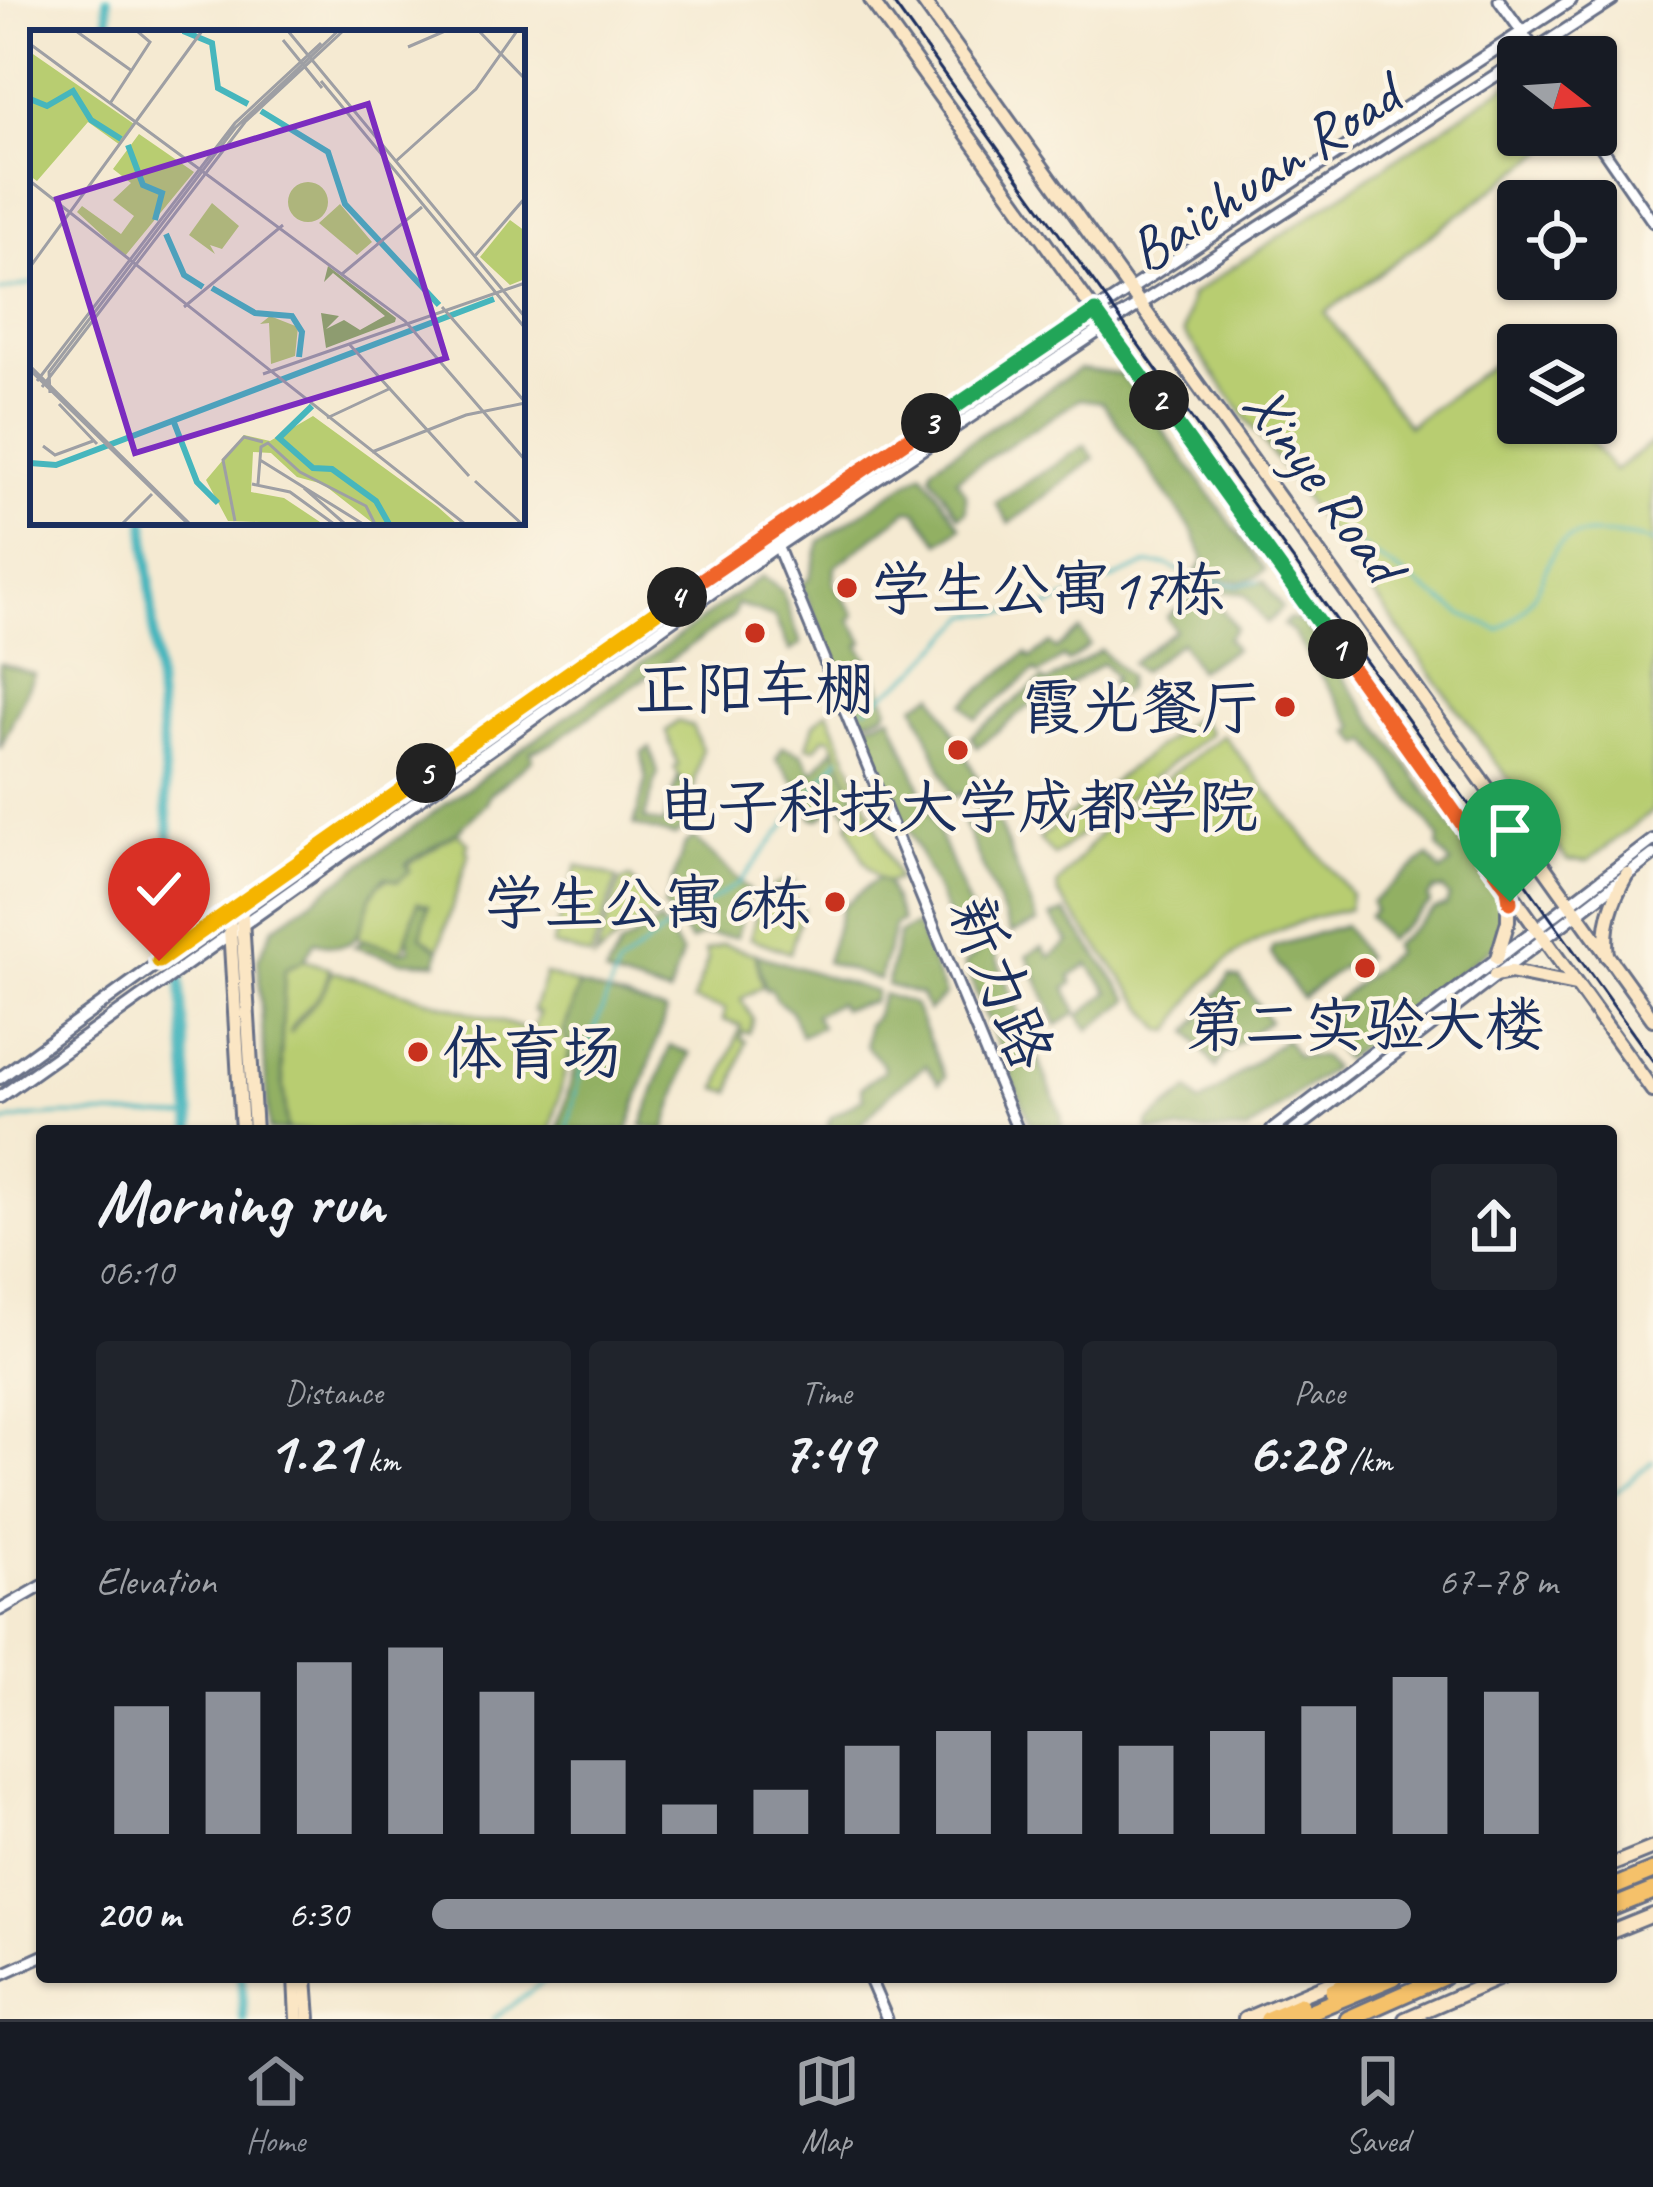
<!DOCTYPE html>
<html lang="en">
<head>
<meta charset="utf-8">
<style>
	:root { --surface:#171b24; --page:#20242c; --text:#f1f3f6; --muted:#9ea1a6; --line:#363941; --accent:#8c9099 }
	body { margin:0; font-family:Caveat,"LXGW WenKai TC",sans-serif; background:var(--page); color:var(--text); height:100vh; display:flex; flex-direction:column; font-size:45px; white-space:nowrap }
	* { box-sizing:border-box; margin:0 }
	p { font-size:39px; color:var(--muted) }
	.icon { flex:none; width:66px; height:66px; fill:none; stroke:currentColor; stroke-width:2; stroke-linecap:round; stroke-linejoin:round }
	.map { position:relative; flex:1; overflow:hidden }
	.side { position:absolute; left:36px; top:1125px; width:1581px; height:858px; display:flex; flex-direction:column; background:var(--surface); border-radius:12px; box-shadow:0 3px 9px #0004 }
	.side>* { flex:none }
	.needle { width:78px; rotate:107deg }
	.controls { position:absolute; left:1497px; top:36px; display:grid; gap:24px }
	.controls a { display:grid; place-items:center; width:120px; height:120px; border-radius:12px; background:var(--surface); box-shadow:0 3px 9px #0004; font-size:60px }
	.pin { position:absolute; display:grid; place-items:center; width:102px; height:102px; color:#fff; margin:-123px -51px; border-radius:50% 50% 50% 0; rotate:-45deg; box-shadow:0 0 12px #0007 }
	.pin .icon { rotate:45deg }
	.km { position:absolute; width:60px; height:60px; margin:-30px; border-radius:50%; background:#222; color:#fff; font-size:33px; line-height:60px; text-align:center }
	.round { display:grid; place-items:center; flex:none; width:126px; height:126px; border-radius:12px; background:var(--page) }
	.summary { display:flex; align-items:center; justify-content:space-between; height:204px; padding:0 60px }
	h1 { font-size:66px; font-weight:600; line-height:90px }
	.metrics { display:grid; grid-template-columns:repeat(3,1fr); gap:18px; height:204px; padding:12px 60px }
	.metrics div { display:grid; align-content:center; border-radius:12px; background:var(--page); text-align:center }
	.metrics b { font-size:60px; font-weight:600 }
	.metrics small { font-size:33px; font-weight:400 }
	.metrics p { font-size:33px }
	.chart { height:336px; padding:24px 60px }
	.chart p { display:flex; justify-content:space-between }
	.chart svg { width:100%; height:216px; margin-top:12px; stroke:var(--accent); stroke-width:6 }
	ul { padding:0 60px; list-style:none; font-size:39px }
	li { display:grid; grid-template-columns:192px 144px 1fr; align-items:center; height:90px }
	li i { height:30px; border-radius:15px; background:var(--accent) }
	.dock { display:flex; justify-content:space-around; align-items:center; height:168px; border-top:3px solid var(--line); background:var(--surface); font-size:33px; color:var(--muted) }
	.dock a { display:grid; justify-items:center; gap:6px }
	.dock .on { color:var(--accent) }
	.map>svg:first-child { display:block }
	.green { fill:#b8cd71; stroke:#6a7e68; stroke-width:3 }
	.forest { fill:#92b063; stroke:#567060; stroke-width:3 }
	.lines { fill:none; stroke-linecap:round; stroke-linejoin:round }
	.stream { stroke:#46b6bd; stroke-width:3 }
	.canal { stroke:#46b6bd; stroke-width:10 }
	.minor-casing { stroke:#677087; stroke-width:15 }
	.tertiary-casing { stroke:#677087; stroke-width:16 }
	.secondary-casing { stroke:#677087; stroke-width:18 }
	.trunk-casing { stroke:#677087; stroke-width:21 }
	.minor { stroke:#fff; stroke-width:9 }
	.tertiary { stroke:#fff; stroke-width:10 }
	.secondary { stroke:#fbe6c4; stroke-width:12 }
	.trunk { stroke:#f5c16b; stroke-width:15 }
	.tram { stroke:#1b2f5e; stroke-width:3 }
	.split-1-casing { stroke:#fff; stroke-width:24 }
	.split-2-casing { stroke:#fff; stroke-width:24 }
	.split-3-casing { stroke:#fff; stroke-width:24 }
	.split-4-casing { stroke:#fff; stroke-width:24 }
	.split-5-casing { stroke:#fff; stroke-width:24 }
	.split-6-casing { stroke:#fff; stroke-width:24 }
	.split-1 { stroke:#f0652b; stroke-width:15 }
	.split-2 { stroke:#22a559; stroke-width:15 }
	.split-3 { stroke:#22a559; stroke-width:15 }
	.split-4 { stroke:#f0652b; stroke-width:15 }
	.split-5 { stroke:#f5b400; stroke-width:15 }
	.split-6 { stroke:#f5b400; stroke-width:15 }
	.poi-dot { fill:#c8321e; stroke:#fcf5e5; stroke-width:4.5 }
	.labels { text-anchor:middle; stroke-width:9; stroke-linejoin:round; paint-order:stroke }
	.street-label { font-size:60px; fill:#1b2f5e; stroke:#fcf5e5 }
	.poi-label { font-size:60px; fill:#1b2f5e; stroke:#fcf5e5 }
	.inset-river { fill:none; stroke:#46b6bd; stroke-width:6 }
	.inset-road { fill:none; stroke:#9e9fa4; stroke-width:3 }
	.view { fill:#7b2cbf; fill-opacity:0.15; stroke:#7b2cbf; stroke-width:6 }
	.inset-edge { fill:none; stroke:#1b2f5e; stroke-width:6 }
</style>
</head>
<body>
<div class="map">
<svg width="1653" height="2019" viewBox="0 0 1653 2019">
	<rect width="100%" height="100%" fill="#fcf5e5"/>
	<filter id="ink" filterUnits="userSpaceOnUse"><feTurbulence type="fractalNoise" baseFrequency=".00833" numOctaves="2"/><feDisplacementMap in="SourceGraphic" scale="24" xChannelSelector="R" yChannelSelector="G"/><feConvolveMatrix kernelMatrix="1 2 1 2 8 2 1 2 1" color-interpolation-filters="sRGB"/></filter>
	<filter id="wash" filterUnits="userSpaceOnUse"><feTurbulence type="fractalNoise" baseFrequency=".004" numOctaves="4" result="noise"/><feDisplacementMap in="SourceGraphic" scale="48" xChannelSelector="R" yChannelSelector="G"/><feGaussianBlur stdDeviation="2.7" result="paint"/><feColorMatrix in="noise" values="0 0 0 0 0 0 0 0 0 0 0 0 0 0 0 0 0 1.4 0 .05"/><feComposite in="paint" operator="in"/></filter>
	<g filter="url(#wash)">
		<rect width="100%" height="100%" fill="#f5ead2"/>
		<g class="green">
			<polygon points="1510,83 1518,86 1518,135 1567,135 1325,313 1408,426 1518,346 1518,423 1577,423 1614,471 1653,442 1653,811 1588,861 1567,860 1184,333 1191,295"/>
			<path d="M828,711L898,879L887,883C864,872 857,845 848,823L862,812L831,738L824,737L816,748L807,747L814,724Z"/>
			<polygon points="1197,716 1210,733 1054,856 1039,839"/>
			<polygon points="678,721 692,726 702,749 692,796 674,768 678,766 666,731"/>
			<path d="M1223,735L1351,894L1349,909C1337,913 1324,914 1312,918C1244,940 1206,968 1172,1031L1162,1030L1058,894L1057,885L1112,819Z"/>
			<polygon points="457,832 469,844 466,850 469,853 439,949 421,936 419,902 402,952 357,938 373,888"/>
			<polygon points="577,865 617,878 591,957 552,945"/>
			<polygon points="631,878 658,916 630,929 595,959 620,881"/>
			<polygon points="786,880 795,882 789,896 803,908 790,953 750,938 762,893"/>
			<polygon points="723,944 755,954 763,986 741,999 753,1019 749,1033 742,1032 741,1039 746,1041 731,1092 718,1088 741,1026 723,1020 725,1009 693,1001 708,959 705,951"/>
			<path d="M304,960L330,968C328,975 326,983 323,990C314,1007 295,1014 290,1034C305,1007 323,1002 332,971L532,1031L539,1013L533,1011L545,974L579,985L564,1031L570,1050L551,1131H287L281,1054L282,979L285,969Z"/>
		</g>
		<g class="forest">
			<path d="M1079,369L1122,374L1265,570C1246,589 1219,579 1196,573L1204,560L1194,533L1102,402L1080,399L956,479L966,493V511L959,516L931,475L933,466Z"/>
			<polygon points="1085,445 1094,459 1009,524 996,503"/>
			<polygon points="923,472 961,527 940,543 916,511 908,510 835,567 834,584 855,615 850,620 864,642 859,646 874,669 888,707 886,712 869,719 856,717 801,583 809,580 820,541"/>
			<path d="M762,576L782,591L801,644L790,651L774,617L737,604L734,615L551,744L531,751L533,759L490,794L487,803L457,832L406,864L410,871L398,881L385,877C354,905 374,963 315,941L304,960L285,969L281,1054L287,1131H269L258,959L273,928Z"/>
			<polygon points="1195,579 1236,587 1264,581 1282,608 1266,624 1245,594 1221,591 1214,598 1236,628 1227,638 1235,649 1198,670 1181,642 1141,672 1131,663 1175,630 1167,617 1195,596 1187,583"/>
			<polygon points="1288,619 1303,622 1506,902 1498,943 1344,1059 1333,1044 1333,1028 1317,1017 1395,952 1392,946 1435,909 1446,906 1449,897 1443,889 1434,890 1428,897 1430,904 1387,940 1368,916 1374,911 1371,902 1428,856 1441,872 1451,864 1438,848 1439,838 1369,741 1362,745 1351,732 1356,728 1349,717 1292,632 1283,625"/>
			<polygon points="1080,630 1090,645 1068,662 1063,657 1039,674 1035,670 976,719 963,704 1026,653 1031,658 1050,643 1056,649"/>
			<polygon points="1101,650 1128,676 1126,689 1119,695 1111,682 1115,678 1103,663 1055,694 1051,689 977,747 971,736 1043,679 1047,683"/>
			<polygon points="0,663 34,674 0,749"/>
			<polygon points="934,694 983,789 981,797 974,803 964,802 961,794 953,797 915,705"/>
			<polygon points="891,716 977,926 957,936 862,726"/>
			<polygon points="783,747 802,754 813,772 835,747 862,812 853,819 840,803 819,819 812,818 807,797 776,759"/>
			<polygon points="650,748 658,773 644,819 663,824 678,777 692,796 682,829 675,836 634,825 646,780 642,753"/>
			<polygon points="979,807 993,808 1038,923 1011,933 964,823 971,821"/>
			<polygon points="694,838 749,890 737,937 703,935 691,941 664,907 685,844"/>
			<polygon points="878,878 887,883 902,921 895,925 879,980 826,962 843,906"/>
			<polygon points="418,902 428,906 421,936 439,949 437,963 400,961 354,947 363,940 402,952 410,949 407,936"/>
			<polygon points="1065,912 1130,1000 1089,1030 1079,1016 1109,992 1088,964 1070,977 1073,983 1066,988 1077,1013 1057,1025 1027,955 1042,947 1050,957 1069,942 1051,917"/>
			<polygon points="660,922 682,954 669,995 605,975 620,947"/>
			<polygon points="916,925 945,995 928,1011 921,995 887,985 899,933"/>
			<polygon points="1344,925 1365,957 1348,971 1343,966 1302,998 1271,954 1273,947"/>
			<polygon points="990,942 1061,1114 1062,1131 1034,1131 964,964"/>
			<polygon points="755,954 876,992 873,1002 842,1009 838,1003 815,1015 821,1027 801,1036 791,1011 776,1000 770,988 766,990"/>
			<polygon points="1230,976 1240,978 1269,1021 1223,1055 1216,1068 1189,1032"/>
			<polygon points="579,985 666,1012 628,1131 558,1131 576,1062 567,1062 570,1050 564,1032"/>
			<polygon points="883,994 914,1004 945,1077 939,1083 926,1065 895,1088 855,1131 827,1131 830,1118 863,1098 861,1087 884,1071 883,1064 866,1046 867,1025 875,1017"/>
			<polygon points="1285,1039 1297,1056 1323,1057 1332,1068 1248,1131 1148,1131 1148,1123 1189,1090 1200,1104"/>
			<polygon points="670,1046 690,1053 665,1131 642,1126"/>
		</g>
		<g class="lines">
			<g class="stream">
				<polyline points="0,291 33,283"/>
				<path d="M1333,541L1352,540L1463,615L1499,630C1579,578 1509,511 1653,542"/>
				<polyline points="866,708 917,670 970,615 1040,610 1147,564 1167,565 1194,577 1233,585 1259,581"/>
				<path d="M0,1125C26,1108 153,1117 191,1117"/>
				<polyline points="567,1131 584,1057 618,968 662,932 739,883 840,757"/>
				<polyline points="1611,1496 1653,1461"/>
				<polyline points="493,2019 550,1977"/>
			</g>
			<g class="canal">
				<polyline points="107,0 109,33"/>
				<polyline points="145,522 192,1131"/>
				<polyline points="241,1977 244,2019"/>
			</g>
		</g>
	</g>
	<g filter="url(#ink)">
		<g class="lines">
			<defs>
				<g id="minor">
					<polyline points="1499,0 1540,57"/>
					<polyline points="1593,135 1653,222"/>
					<polyline points="771,531 1018,1131"/>
					<polyline points="0,1610 42,1586"/>
					<polyline points="0,1975 42,1956"/>
					<polyline points="869,1977 887,2019"/>
				</g>
				<g id="tertiary">
					<polyline points="1524,57 1612,0"/>
					<path d="M0,1078C358,816 721,560 1091,315C1250,209 1411,105 1571,0"/>
					<polyline points="0,1097 777,546 1106,326 1518,61"/>
					<polyline points="1271,1131 1653,840"/>
					<polyline points="1294,1131 1653,855"/>
				</g>
				<g id="secondary">
					<polyline points="871,0 1653,1091"/>
					<polyline points="922,0 1653,1019"/>
					<polyline points="241,903 255,1131"/>
					<polyline points="229,911 242,1131"/>
					<path d="M1607,956C1603,926 1612,900 1627,874"/>
					<polyline points="1497,958 1508,921 1508,889"/>
					<polyline points="1495,975 1511,972 1576,985"/>
					<polyline points="1611,1865 1653,1848"/>
					<polyline points="1611,1932 1653,1915"/>
					<polyline points="295,1977 297,2019"/>
					<polyline points="306,1977 309,2019"/>
					<polyline points="1245,2019 1344,1977"/>
					<polyline points="1405,2019 1502,1977"/>
				</g>
				<g id="trunk">
					<polyline points="1611,1888 1653,1871"/>
					<polyline points="1611,1908 1653,1891"/>
					<polyline points="1333,1991 1363,1977"/>
					<polyline points="1268,2019 1300,2005"/>
					<polyline points="1292,2019 1394,1977"/>
					<polyline points="1348,2019 1443,1977"/>
				</g>
			</defs>
			<use href="#minor" class="minor-casing"/>
			<use href="#tertiary" class="tertiary-casing"/>
			<use href="#secondary" class="secondary-casing"/>
			<use href="#trunk" class="trunk-casing"/>
			<use href="#minor" class="minor"/>
			<use href="#tertiary" class="tertiary"/>
			<use href="#secondary" class="secondary"/>
			<use href="#trunk" class="trunk"/>
			<polyline class="tram" points="891,0 1653,1061"/>
		</g>
	</g>
	<g class="lines" filter="url(#ink)">
		<defs>
			<polyline id="split-1" points="1338,649 1508,888 1510,902"/>
			<polyline id="split-2" points="1159,400 1338,649"/>
			<polyline id="split-3" points="931,423 1095,312 1159,400"/>
			<polyline id="split-4" points="677,597 931,423"/>
			<polyline id="split-5" points="426,773 677,597"/>
			<polyline id="split-6" points="159,961 426,773"/>
		</defs>
		<use href="#split-1" class="split-1-casing"/>
		<use href="#split-2" class="split-2-casing"/>
		<use href="#split-3" class="split-3-casing"/>
		<use href="#split-4" class="split-4-casing"/>
		<use href="#split-5" class="split-5-casing"/>
		<use href="#split-6" class="split-6-casing"/>
		<use href="#split-1" class="split-1"/>
		<use href="#split-2" class="split-2"/>
		<use href="#split-3" class="split-3"/>
		<use href="#split-4" class="split-4"/>
		<use href="#split-5" class="split-5"/>
		<use href="#split-6" class="split-6"/>
	</g>
	<g class="poi-dot">
		<circle cx="847" cy="588" r="12"/>
		<circle cx="755" cy="633" r="12"/>
		<circle cx="1285" cy="707" r="12"/>
		<circle cx="958" cy="750" r="12"/>
		<circle cx="835" cy="902" r="12"/>
		<circle cx="1365" cy="968" r="12"/>
		<circle cx="418" cy="1052" r="12"/>
	</g>
	<g class="labels">
		<g class="street-label">
			<text transform="translate(1263 172) rotate(-33)" y="21">Baichuan Road</text>
			<text transform="translate(1325 483) rotate(54)" y="21">Xinye Road</text>
			<text transform="translate(1002 982) rotate(68)" y="21">新力路</text>
		</g>
		<g class="poi-label">
			<text x="871" y="609" text-anchor="start">学生公寓17栋</text>
			<text x="755" y="709">正阳车棚</text>
			<text x="1261" y="728" text-anchor="end">霞光餐厅</text>
			<text x="958" y="827">电子科技大学成都学院</text>
			<text x="811" y="923" text-anchor="end">学生公寓6栋</text>
			<text x="1365" y="1045">第二实验大楼</text>
			<text x="442" y="1073" text-anchor="start">体育场</text>
		</g>
	</g>
	<g transform="translate(30 30)">
		<rect width="495" height="495" fill="#f5ead2"/>
		<path d="M0,22L104,94L90,115L58,92L7,151L0,146ZM109,104L164,142L95,226L47,182L52,176L91,204L104,186L83,170L101,153L83,139ZM258 172a20 20 0 1 1 40 0a20 20 0 1 1-40 0ZM182,173L209,196L192,219L180,215L185,224L159,205ZM310,174L342,212L327,225L289,193ZM480,190L495,201V249L480,255L450,227ZM240,286L268,297L265,326L241,334L239,293L230,294ZM283,386L408,477L427,494H344L293,454L267,447L241,423L223,422L221,462L254,468L293,494L198,491L176,450L214,405L240,411Z" fill="#b8cd71"/>
		<path d="M298,236L366,288L365,292L296,318L291,283L309,286L296,299L314,290L330,300L355,286L303,243L294,252Z" fill="#92b063"/>
		<path class="inset-river" d="M153,1L182,13L188,58L218,74M0,69L17,76L43,61L61,90L91,109M231,81L298,122L315,174L409,275M98,115L113,155L132,163L125,190M136,204L154,245L173,257M182,258L225,283L262,286L272,302L269,327M282,376L249,408L283,438L302,439L346,471L359,494M143,390L167,452L188,473M0,433L26,435L464,269"/>
		<path class="inset-road" d="M46,1L102,41M258,1L495,287M449,1L495,49M253,10L292,58M0,14L375,291L495,430M378,17L415,1M291,51L495,298M81,72L120,12L107,1M366,131L446,59L487,1M0,151L435,494M444,227L495,168M0,237L172,1M312,244L392,177M154,277L253,195M412,277L495,372M320,315L439,446M0,336L160,494M0,340L158,494M233,344L495,253M7,351L205,93L291,13M12,357L215,92L313,1M20,363L19,342L205,98L308,1M29,374L67,414M297,388L361,358M13,416L25,425L63,411M342,422L436,385L495,373M230,430L333,494M445,451L492,494M222,454L260,462L304,494M228,454L231,417L238,413L270,442L336,476L345,494M274,458L315,494M205,491L193,430L214,407L233,412M92,494L122,464"/>
		<path class="view" d="M338,74L416,328L105,423L27,169Z"/>
		<rect width="495" height="495" class="inset-edge"/>
	</g>
</svg>
<div class="controls">
<a><svg class="needle" viewBox="-14 -14 28 28"><path d="M0-13l5 13h-10z" fill="#e53935"/><path d="M0 13l5-13h-10z" fill="#9ea1a6"/></svg></a>
<a><svg class="icon" aria-label="locate" viewBox="0 0 24 24"><circle cx="12" cy="12" r="6"/><path d="M12 2v4M12 18v4M2 12h4M18 12h4"/></svg></a>
<a><svg class="icon" aria-label="layers" viewBox="0 0 24 24"><path d="M12 4l9 5-9 5-9-5zM3 14l9 5 9-5"/></svg></a>
</div>
<div class="pin" style="left:1510px;top:902px;background:#1e9e55"><svg class="icon" aria-label="arrive" viewBox="0 0 24 24"><path d="M6 21V4h12l-3 4 3 4H6"/></svg></div>
<div class="pin" style="left:159px;top:961px;background:#d93025"><svg class="icon" aria-label="check" viewBox="0 0 24 24"><path d="M5 12l5 5 9-10"/></svg></div>
<b class="km" style="left:1338px;top:649px">1</b>
<b class="km" style="left:1159px;top:400px">2</b>
<b class="km" style="left:931px;top:423px">3</b>
<b class="km" style="left:677px;top:597px">4</b>
<b class="km" style="left:426px;top:773px">5</b>
<section class="side">
<div class="summary"><div><h1>Morning run</h1><p>06:10</p></div><a class="round"><svg class="icon" aria-label="share" viewBox="0 0 24 24"><path d="M12 15V3M7 8l5-5 5 5M5 13v7h14v-7"/></svg></a></div>
<div class="metrics">
<div><p>Distance</p><b>1.21<small> km</small></b></div>
<div><p>Time</p><b>7:49</b></div>
<div><p>Pace</p><b>6:28<small> /km</small></b></div>
</div>
<div class="chart"><p><span>Elevation</span>67–78 m</p>
<svg viewBox="0 0 160 44" preserveAspectRatio="none"><path d="M5 44V18M15 44V15M25 44V9M35 44V6M45 44V15M55 44V29M65 44V38M75 44V35M85 44V26M95 44V23M105 44V23M115 44V26M125 44V23M135 44V18M145 44V12M155 44V15"/></svg>
</div>
<ul>
<li><b>200 m</b>6:30<i style="width:87%"></i></li>
</ul>
</section>
</div>
<nav class="dock">
<a class="on"><svg class="icon" aria-label="home" viewBox="0 0 24 24"><path d="M3 11l9-7 9 7M6 9v11h12V9"/></svg>Home</a>
<a><svg class="icon" aria-label="map" viewBox="0 0 24 24"><path d="M3 6l6-2 6 2 6-2v14l-6 2-6-2-6 2zM9 4v14M15 6v14"/></svg>Map</a>
<a><svg class="icon" aria-label="saved" viewBox="0 0 24 24"><path d="M7 4h10v16l-5-4-5 4z"/></svg>Saved</a>
</nav>
</body>
</html>
